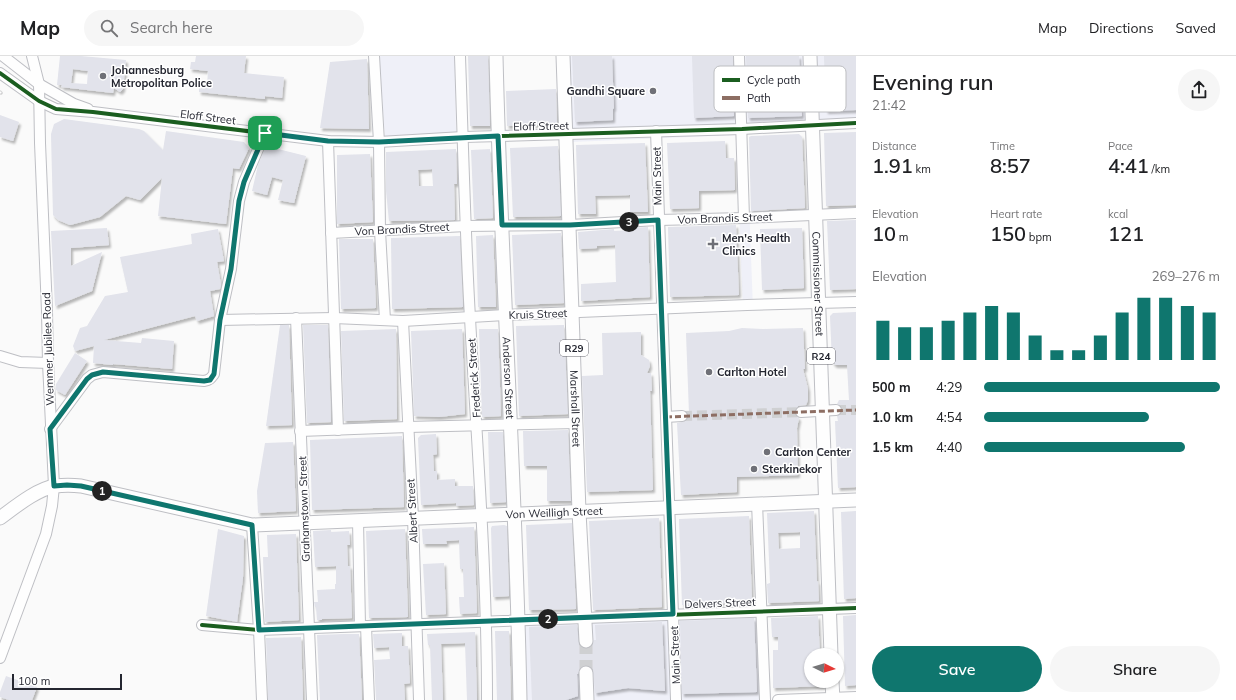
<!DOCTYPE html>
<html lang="en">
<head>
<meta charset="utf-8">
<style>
	:root { --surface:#fff; --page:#f6f6f6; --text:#202124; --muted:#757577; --line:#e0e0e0; --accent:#0f766e }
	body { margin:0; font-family:Mulish,sans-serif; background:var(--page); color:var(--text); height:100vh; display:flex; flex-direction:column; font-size:15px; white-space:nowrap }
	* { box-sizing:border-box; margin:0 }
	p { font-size:13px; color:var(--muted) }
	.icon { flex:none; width:22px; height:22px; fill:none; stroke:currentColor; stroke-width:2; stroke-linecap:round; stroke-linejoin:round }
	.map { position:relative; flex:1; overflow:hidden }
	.details { display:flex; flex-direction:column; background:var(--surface); width:380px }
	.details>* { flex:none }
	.needle { width:26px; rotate:95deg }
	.buttons { position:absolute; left:804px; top:592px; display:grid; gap:8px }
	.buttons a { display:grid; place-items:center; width:40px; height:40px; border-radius:50%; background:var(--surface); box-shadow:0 1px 3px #0004; font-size:20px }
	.scale { position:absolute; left:12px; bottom:10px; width:110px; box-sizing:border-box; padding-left:4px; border:2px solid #242630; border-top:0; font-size:11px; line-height:14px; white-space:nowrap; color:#242630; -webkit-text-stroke:3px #fff; paint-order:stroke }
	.pin { position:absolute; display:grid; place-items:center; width:34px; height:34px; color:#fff; margin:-17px; border-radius:8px; box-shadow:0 2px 6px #0006 }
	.km { position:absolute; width:20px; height:20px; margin:-10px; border-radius:50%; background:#222; color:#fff; font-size:11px; line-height:20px; text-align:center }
	.round { display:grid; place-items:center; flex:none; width:42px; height:42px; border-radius:21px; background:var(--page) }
	.overview { display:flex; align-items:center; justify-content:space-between; height:68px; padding:0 16px }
	h1 { font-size:22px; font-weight:600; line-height:30px }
	.figures { display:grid; grid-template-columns:repeat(3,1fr); gap:6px; height:68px; padding:4px 16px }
	.figures div { display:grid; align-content:center }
	.figures b { font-size:20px; font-weight:600 }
	.figures small { font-size:11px; font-weight:400 }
	.figures p { font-size:11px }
	.chart { height:112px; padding:8px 16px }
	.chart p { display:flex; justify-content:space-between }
	.chart svg { width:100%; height:72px; margin-top:4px; stroke:var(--accent); stroke-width:6 }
	.primary-button { display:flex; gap:8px; margin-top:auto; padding:8px 16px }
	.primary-button a { flex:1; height:46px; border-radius:24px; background:var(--accent); color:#fff; font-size:16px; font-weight:600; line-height:46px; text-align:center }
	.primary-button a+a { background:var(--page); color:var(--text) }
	ul { padding:0 16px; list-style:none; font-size:13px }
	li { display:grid; grid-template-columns:64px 48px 1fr; align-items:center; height:30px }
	li i { height:10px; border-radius:5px; background:var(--accent) }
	header { display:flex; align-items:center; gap:24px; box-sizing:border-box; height:56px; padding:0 20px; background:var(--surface); border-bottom:1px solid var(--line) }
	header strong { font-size:19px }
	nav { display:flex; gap:22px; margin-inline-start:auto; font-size:14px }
	.search { width:280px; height:36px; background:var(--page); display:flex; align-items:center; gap:10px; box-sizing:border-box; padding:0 14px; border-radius:22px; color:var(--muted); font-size:15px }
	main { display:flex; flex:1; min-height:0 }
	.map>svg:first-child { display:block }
	.built { fill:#eff0f8 }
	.building { fill:#e2e3eb; fill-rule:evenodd; filter:url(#shadow) }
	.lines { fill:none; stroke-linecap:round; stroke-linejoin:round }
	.minor-tunnel { stroke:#cfd0d2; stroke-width:10; stroke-dasharray:10 5; stroke-linecap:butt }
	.major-tunnel { stroke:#cfd0d2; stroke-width:13; stroke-dasharray:13 6; stroke-linecap:butt }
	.minor-casing { stroke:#bebfc4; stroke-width:12 }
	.major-casing { stroke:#bebfc4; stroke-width:15 }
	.minor { stroke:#fefefe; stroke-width:10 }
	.major { stroke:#fefefe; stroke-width:13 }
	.rail-casing { stroke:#d1d1d2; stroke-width:3.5 }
	.rail { stroke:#fff; stroke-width:2; stroke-dasharray:6; stroke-linecap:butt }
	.quiet { stroke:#8d6e63; stroke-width:3; stroke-dasharray:6 3; stroke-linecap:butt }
	.cycleway-casing { stroke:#fff; stroke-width:6 }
	.cycleway { stroke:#1b5e20; stroke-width:4 }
	.route-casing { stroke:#fff; stroke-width:8 }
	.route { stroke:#0f766e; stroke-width:5 }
	.poi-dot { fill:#6f7077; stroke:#fff; stroke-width:1.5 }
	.labels { text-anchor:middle; stroke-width:3; stroke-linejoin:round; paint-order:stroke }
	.shield { fill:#fff; stroke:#66676e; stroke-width:1 }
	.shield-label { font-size:10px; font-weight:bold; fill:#242630 }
	.poi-label { font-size:11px; font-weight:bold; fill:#242630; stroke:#fff; text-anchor:start }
	.street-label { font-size:11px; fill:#242630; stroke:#fff }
	.key { fill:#fff; stroke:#bdbec1; stroke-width:1 }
	.key-label { font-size:11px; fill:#242630 }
</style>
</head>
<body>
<header>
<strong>Map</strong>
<div class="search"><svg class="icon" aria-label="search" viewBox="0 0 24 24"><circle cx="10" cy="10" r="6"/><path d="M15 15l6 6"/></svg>Search here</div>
<nav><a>Map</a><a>Directions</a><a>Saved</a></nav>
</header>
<main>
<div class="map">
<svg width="856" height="644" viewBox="0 0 856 644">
	<defs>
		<filter id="shadow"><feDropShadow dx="2" dy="3" stdDeviation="1" flood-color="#0004"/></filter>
	</defs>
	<rect width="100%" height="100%" fill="#fafafa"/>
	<g class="built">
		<polygon points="379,0 455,0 456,78 385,81"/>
		<polygon points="568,0 856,0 856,62 746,67 753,253 743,254 736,79 572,86"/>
		<polygon points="758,560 761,644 523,644 520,570"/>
	</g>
	<g class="building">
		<path d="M60,0H81L126,4L123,33L120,36L114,32L113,37L61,31L62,29H57ZM73,13L88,15L87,28L71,27Z"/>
		<polygon points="196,0 246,0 244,17 284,21 282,42 265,40 265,43 199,36 199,29 207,30 208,15 190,13 191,6 195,6"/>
		<polygon points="468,0 488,0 490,70 470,70"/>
		<polygon points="572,0 612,0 614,52 613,53 613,64 575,66"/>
		<polygon points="692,0 733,0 734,60 694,62"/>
		<polygon points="746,0 799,0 802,60 748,62"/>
		<polygon points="824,0 856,0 856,54 826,55"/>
		<polygon points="367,3 369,73 320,72 330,6"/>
		<polygon points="556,33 557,68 507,70 506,35"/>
		<polygon points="0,59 19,66 13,85 0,81"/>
		<polygon points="64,63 139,73 144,75 163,94 166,75 244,86 249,92 239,113 233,112 226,168 158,160 162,122 140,144 126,140 100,161 70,169 58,164 53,159 51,78 54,68"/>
		<polygon points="856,76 856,149 826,150 824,77"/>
		<polygon points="799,78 802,81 805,152 751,155 749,81 751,80"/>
		<polygon points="725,85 726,102 734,102 735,134 699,135 699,152 670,153 667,87"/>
		<polygon points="645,87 648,156 630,156 630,139 595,140 596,158 578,158 576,89"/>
		<polygon points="266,90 306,100 294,147 278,144 283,124 272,121 267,139 252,135 258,109"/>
		<polygon points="558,90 561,160 513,161 510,92"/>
		<path d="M456,93L457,128H454L455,164L389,165L386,135V96ZM432,113L433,130H419L418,114Z"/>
		<polygon points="490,93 493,162 474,163 471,94"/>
		<polygon points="370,98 373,166 337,168 337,99"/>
		<polygon points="856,164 856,233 830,234 827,165"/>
		<polygon points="736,169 739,239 670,241 668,171"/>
		<polygon points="648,171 650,241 581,245 581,228 616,226 615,189 597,190 597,192 579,193 578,176 614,173 614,175 630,174 630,172"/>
		<polygon points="107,172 109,189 71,192 71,210 102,196 92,235 55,250 51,175"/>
		<polygon points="802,172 804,232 762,234 760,173"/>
		<polygon points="218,173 224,205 217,206 221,229 220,233 210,235 214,260 197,265 195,260 104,284 141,287 142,282 174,285 172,313 113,308 113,309 93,307 94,290 75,295 73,290 80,272 87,270 105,240 128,236 120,201 192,188 191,178"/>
		<polygon points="561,177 564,247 515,249 512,179"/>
		<polygon points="493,179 496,251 478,251 476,180"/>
		<polygon points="460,180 463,251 392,253 391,182"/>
		<polygon points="339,183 373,183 376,252 341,253"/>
		<polygon points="856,256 856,431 838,432 835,365 838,365 837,360 842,357 842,354 841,350 837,348 839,344 849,344 847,309 835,309 832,306 830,260 833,257"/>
		<polygon points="280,269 289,269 292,369 266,370"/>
		<polygon points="303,269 328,269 331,366 307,367"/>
		<polygon points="564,269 568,358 519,360 516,270"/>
		<polygon points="742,272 763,273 803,272 805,313 803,313 808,333 808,344 806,349 798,350 795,356 796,360 799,362 797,372 798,419 737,421 737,436 681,439 677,367 686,365 688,360 688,357 689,357 686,277 729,275"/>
		<polygon points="396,273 397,363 344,365 341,275"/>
		<polygon points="462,273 465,358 439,361 414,360 411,275"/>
		<polygon points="479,273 498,273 501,360 482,361"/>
		<polygon points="641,276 641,299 649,304 650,310 647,317 651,317 652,335 650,335 653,434 587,436 582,320 603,319 602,277"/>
		<polygon points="75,297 87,305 65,339 56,334 56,328"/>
		<polygon points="568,374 571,445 547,445 547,410 524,410 523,375"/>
		<polygon points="488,376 503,376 506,446 490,447"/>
		<polygon points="436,378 437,398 433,399 434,415 437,415 437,424 455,423 455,430 473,430 474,449 456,450 456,447 421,449 418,382 421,379"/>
		<polygon points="402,380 404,451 312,454 310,384"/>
		<polygon points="293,386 296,455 258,457 257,435 265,387"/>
		<path d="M814,455L817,526L818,525L819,545L768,547L767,528L770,527L767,457ZM800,476V492L779,493L778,477Z"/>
		<polygon points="856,455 856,542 844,543 841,456"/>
		<polygon points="749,460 752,546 682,549 679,463"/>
		<polygon points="659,462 662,551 593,554 589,465"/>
		<polygon points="572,467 576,553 529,554 526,469"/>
		<polygon points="504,469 507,470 509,540 493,541 491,472 492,470"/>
		<polygon points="474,471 477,557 460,558 459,541 464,541 463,513 460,513 459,484 446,485 447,488 423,488 422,473"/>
		<polygon points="218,473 244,480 243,522 237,566 206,560"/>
		<polygon points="405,473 408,561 369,562 366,475"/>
		<polygon points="331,474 331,476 349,475 350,489 347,489 348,510 350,510 352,562 322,563 322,564 317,564 316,551 315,551 314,546 318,546 317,534 335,533 335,528 336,528 336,510 315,511 313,475"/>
		<polygon points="296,478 299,564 265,566 263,501 268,501 267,479"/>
		<polygon points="444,507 446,558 426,559 423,508"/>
		<polygon points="856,559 856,629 845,630 843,560"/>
		<polygon points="818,560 820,599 811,599 811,625 824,625 824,630 773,632 773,594 778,594 778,581 772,581 771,562"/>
		<polygon points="754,562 757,636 682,638 680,565"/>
		<polygon points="662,566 665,635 628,632 595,637 593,613 589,610 585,609 581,610 579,614 578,618 577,618 578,640 566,644 532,644 529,571 577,569 579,589 582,592 586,593 591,591 594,584 596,584 595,569"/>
		<polygon points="495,575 509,575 511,644 497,644"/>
		<polygon points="475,576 477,644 467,644 465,587 441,588 443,644 432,644 430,589 428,589 427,578"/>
		<polygon points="402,577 402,590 408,590 410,627 404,628 405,644 376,644 374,604 390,603 389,591 374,592 373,578"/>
		<polygon points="344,578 359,578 362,644 320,644 317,579"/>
		<polygon points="301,581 303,644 268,644 266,582"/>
		<polygon points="6,620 37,631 32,644 9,644 0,641 0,636"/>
	</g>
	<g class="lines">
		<g class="minor-tunnel">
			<polyline points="836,354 856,354"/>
			<polyline points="682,360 801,356"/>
		</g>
		<polyline class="major-tunnel" points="586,585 586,617"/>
		<defs>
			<g id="minor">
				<polyline points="3,0 39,28 74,48 88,53"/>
				<polyline points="374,0 379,86 380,175 385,264"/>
				<path d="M460,0C463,87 465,175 470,262C477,390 487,516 487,644"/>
				<polyline points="739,0 744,162"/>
				<polyline points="0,17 39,45 56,53 93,56 328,85 379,86 463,81 742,73 856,67"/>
				<polyline points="656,75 676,644"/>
				<polyline points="328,85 338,374"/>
				<polyline points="331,177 466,170 570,169 658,164 744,162 856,157"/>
				<polyline points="296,262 312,644"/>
				<polyline points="220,264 334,262 403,265 505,259 747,249 856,246"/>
				<polyline points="403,265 413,462 419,644"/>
				<polyline points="0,300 20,306 48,307"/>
				<polyline points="801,356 836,354"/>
				<polyline points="666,361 682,360"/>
				<path d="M50,373L87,323L92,319L103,316L204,325C210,324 211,322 214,318L220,264L231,213L239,145L244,126L265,77"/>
				<polyline points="300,375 408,371 576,367"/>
				<polyline points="757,447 765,644"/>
				<polyline points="358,464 360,570"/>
				<polyline points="252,469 259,574 262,644"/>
				<polyline points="202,569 259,574 856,552"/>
				<polyline points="366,570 369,644"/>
				<polyline points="0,602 46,478 52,450 54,430 48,307 47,255 40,87 39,28 32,0"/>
				<polyline points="778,644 856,641"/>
			</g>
			<g id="major">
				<path id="s1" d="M496,0C501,215 516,429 520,644"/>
				<path id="s2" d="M563,0L579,456L586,585"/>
				<path id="s3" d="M810,0L831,599"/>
				<path id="s4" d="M0,462C15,451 37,433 55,430C64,429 72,429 81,430L252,469L856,444"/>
				<polyline points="586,617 587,644"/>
				<polyline points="832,625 833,644"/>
			</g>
		</defs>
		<use href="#minor" class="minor-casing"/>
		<use href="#major" class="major-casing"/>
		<use href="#minor" class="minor"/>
		<use href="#major" class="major"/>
		<defs>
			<polyline id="rail" points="0,36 1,37"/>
		</defs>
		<use href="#rail" class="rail-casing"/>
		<use href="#rail" class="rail"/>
		<polyline class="quiet" points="666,361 856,354"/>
		<defs>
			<g id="cycleway">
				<polyline points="0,17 39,45 56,53 93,56 328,85 379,86 463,81 742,73 856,67"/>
				<polyline points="202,569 259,574 856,552"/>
			</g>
		</defs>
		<use href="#cycleway" class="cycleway-casing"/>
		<use href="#cycleway" class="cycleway"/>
	</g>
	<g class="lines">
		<defs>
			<polygon id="route" points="265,77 328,85 379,86 498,80 502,169 570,169 658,164 673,558 259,574 252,469 81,430 67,429 54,430 50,373 87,323 92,319 103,316 204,325 210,324 214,318 220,264 231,213 239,145 244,126"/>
		</defs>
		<use href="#route" class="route-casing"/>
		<use href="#route" class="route"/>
	</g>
	<g class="poi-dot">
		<circle cx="103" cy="20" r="4"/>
		<circle cx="653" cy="35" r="4"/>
		<path d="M711 182h4v4h4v4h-4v4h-4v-4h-4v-4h4z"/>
		<circle cx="709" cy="316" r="4"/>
		<circle cx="767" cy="396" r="4"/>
		<circle cx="754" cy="413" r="4"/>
	</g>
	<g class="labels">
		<g class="shield">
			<rect x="560" y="284" width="28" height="16" rx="3"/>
			<rect x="807" y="292" width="28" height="16" rx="3"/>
		</g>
		<g class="shield-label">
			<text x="574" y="296">R29</text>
			<text x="821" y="304">R24</text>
		</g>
		<g class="poi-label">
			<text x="111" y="18">Johannesburg<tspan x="111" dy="13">Metropolitan Police</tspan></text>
			<text x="645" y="39" text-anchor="end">Gandhi Square</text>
			<text x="722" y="186">Men's Health<tspan x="722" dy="13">Clinics</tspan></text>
			<text x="717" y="320">Carlton Hotel</text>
			<text x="775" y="400">Carlton Center</text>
			<text x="762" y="417">Sterkinekor</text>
		</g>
		<g class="street-label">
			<text transform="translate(208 61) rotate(7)" y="4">Eloff Street</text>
			<text transform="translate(541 70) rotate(-1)" y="4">Eloff Street</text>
			<text transform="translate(657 120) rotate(-91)" y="4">Main Street</text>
			<text transform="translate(725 162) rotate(-2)" y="4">Von Brandis Street</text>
			<text transform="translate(402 173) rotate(-3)" y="4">Von Brandis Street</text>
			<text dy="4" stroke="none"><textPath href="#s3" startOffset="228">Commissioner Street</textPath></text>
			<text transform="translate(538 258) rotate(-2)" y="4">Kruis Street</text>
			<text transform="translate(48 293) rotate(-92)" y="4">Wemmer Jubilee Road</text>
			<text transform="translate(474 322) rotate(-94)" y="4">Frederick Street</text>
			<text dy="4" stroke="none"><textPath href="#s1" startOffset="322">Anderson Street</textPath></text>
			<text dy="4" stroke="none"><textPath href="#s2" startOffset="353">Marshall Street</textPath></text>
			<text transform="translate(304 453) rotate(-92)" y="4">Grahamstown Street</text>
			<text transform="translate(412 455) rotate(-93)" y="4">Albert Street</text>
			<text dy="4" stroke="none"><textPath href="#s4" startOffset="568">Von Weilligh Street</textPath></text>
			<text transform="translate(720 547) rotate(-2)" y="4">Delvers Street</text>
			<text transform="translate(675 599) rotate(-92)" y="4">Main Street</text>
		</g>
	</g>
	<rect x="714" y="10" width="132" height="46" rx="6" class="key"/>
	<rect x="722" y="22" width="18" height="4" fill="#1b5e20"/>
	<rect x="722" y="40" width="18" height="4" fill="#8d6e63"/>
	<g class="key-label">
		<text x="747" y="28">Cycle path</text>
		<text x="747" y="46">Path</text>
	</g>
</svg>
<div class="buttons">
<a><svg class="needle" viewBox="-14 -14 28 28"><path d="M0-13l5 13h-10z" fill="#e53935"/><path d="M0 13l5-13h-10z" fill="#757577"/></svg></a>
</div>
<div class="scale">100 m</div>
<div class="pin" style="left:265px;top:77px;background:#1e9e55"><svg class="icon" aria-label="arrive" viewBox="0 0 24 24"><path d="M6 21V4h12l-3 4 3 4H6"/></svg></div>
<b class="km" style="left:102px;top:435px">1</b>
<b class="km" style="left:548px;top:563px">2</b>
<b class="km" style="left:629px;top:166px">3</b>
</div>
<section class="details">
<div class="overview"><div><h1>Evening run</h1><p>21:42</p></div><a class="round"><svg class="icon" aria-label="share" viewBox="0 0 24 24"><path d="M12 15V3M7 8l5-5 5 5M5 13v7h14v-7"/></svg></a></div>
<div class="figures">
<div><p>Distance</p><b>1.91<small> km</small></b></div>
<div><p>Time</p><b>8:57</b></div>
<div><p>Pace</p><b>4:41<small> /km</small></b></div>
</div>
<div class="figures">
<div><p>Elevation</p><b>10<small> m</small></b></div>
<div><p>Heart rate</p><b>150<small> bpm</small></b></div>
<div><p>kcal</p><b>121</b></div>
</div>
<div class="chart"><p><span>Elevation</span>269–276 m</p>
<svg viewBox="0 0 160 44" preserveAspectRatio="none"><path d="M5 44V20M15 44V24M25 44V24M35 44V20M45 44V15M55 44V11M65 44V15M75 44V29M85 44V38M95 44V38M105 44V29M115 44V15M125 44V6M135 44V6M145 44V11M155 44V15"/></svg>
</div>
<ul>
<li><b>500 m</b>4:29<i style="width:100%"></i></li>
<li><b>1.0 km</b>4:54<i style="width:70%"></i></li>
<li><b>1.5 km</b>4:40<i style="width:85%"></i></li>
</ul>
<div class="primary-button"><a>Save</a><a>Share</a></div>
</section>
</main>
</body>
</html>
